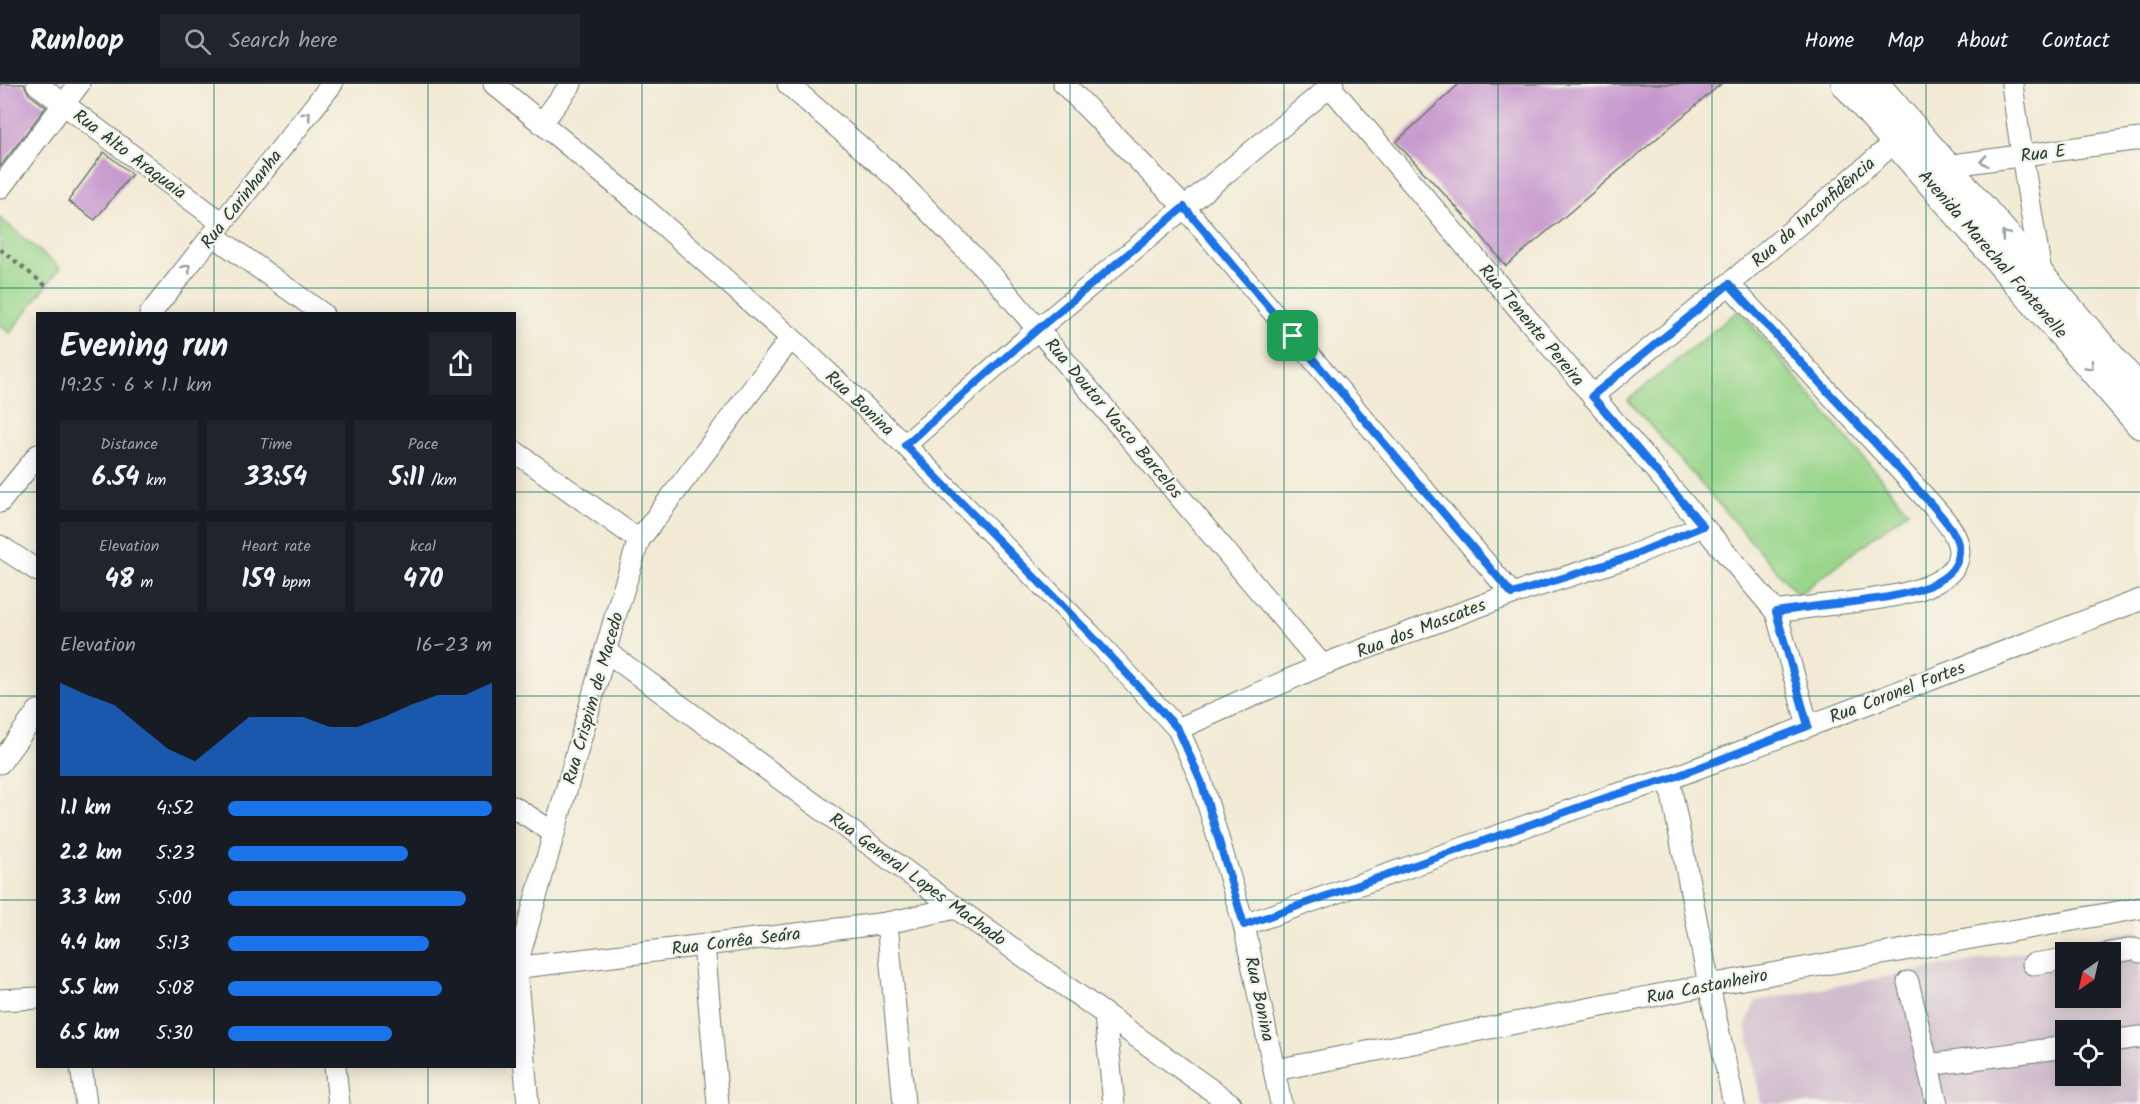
<!DOCTYPE html>
<html lang="en">
<head>
<meta charset="utf-8">
<style>
	:root { --surface:#171b24; --page:#20242c; --text:#f1f3f6; --muted:#9ea1a6; --line:#363941; --accent:#1a73e8 }
	body { margin:0; font-family:Kalam,sans-serif; background:var(--page); color:var(--text); height:100vh; display:flex; flex-direction:column; font-size:22px; white-space:nowrap }
	* { box-sizing:border-box; margin:0 }
	p { font-size:20px; color:var(--muted) }
	.icon { flex:none; width:33px; height:33px; fill:none; stroke:currentColor; stroke-width:2; stroke-linecap:round; stroke-linejoin:round }
	.map { position:relative; flex:1; overflow:hidden }
	.details { position:absolute; left:36px; top:228px; width:480px; height:756px; display:flex; flex-direction:column; background:var(--surface); border-radius:0px; box-shadow:0 3px 15px #0003 }
	.details>* { flex:none }
	.needle { width:39px; rotate:214deg }
	.buttons { position:absolute; left:2055px; top:858px; display:grid; gap:12px }
	.buttons a { display:grid; place-items:center; width:66px; height:66px; border-radius:0px; background:var(--surface); box-shadow:0 3px 15px #0003; font-size:30px }
	.pin { position:absolute; display:grid; place-items:center; width:51px; height:51px; color:#fff; margin:-26px; border-radius:12px; box-shadow:0 3px 9px #0006 }
	.round { display:grid; place-items:center; flex:none; width:63px; height:63px; border-radius:0px; background:var(--page) }
	.head { display:flex; align-items:center; justify-content:space-between; height:102px; padding:0 24px }
	h1 { font-size:33px; font-weight:700; line-height:45px }
	.figures { display:grid; grid-template-columns:repeat(3,1fr); gap:9px; height:102px; padding:6px 24px }
	.figures div { display:grid; align-content:center; border-radius:0px; background:var(--page); text-align:center }
	.figures b { font-size:26px; font-weight:700 }
	.figures small { font-size:16px; font-weight:400 }
	.figures p { font-size:16px }
	.chart { height:168px; padding:12px 24px }
	.chart p { display:flex; justify-content:space-between }
	.chart svg { width:100%; height:108px; margin-top:6px; fill:var(--accent); opacity:.7 }
	ul { padding:0 24px; list-style:none; font-size:20px }
	li { display:grid; grid-template-columns:96px 72px 1fr; align-items:center; height:45px }
	li i { height:15px; border-radius:8px; background:var(--accent) }
	header { display:flex; align-items:center; gap:36px; box-sizing:border-box; height:84px; padding:0 30px; background:var(--surface); border-bottom:2px solid var(--line) }
	header strong { font-size:28px }
	nav { display:flex; gap:33px; margin-inline-start:auto; font-size:21px }
	.search { width:420px; height:54px; background:var(--page); display:flex; align-items:center; gap:15px; box-sizing:border-box; padding:0 21px; border-radius:0px; color:var(--muted); font-size:22px }
	.map>svg:first-child { display:block }
	.industrial { fill:#d0bdcd; fill-rule:evenodd }
	.green { fill:#99d68b; stroke:#5c8a60; stroke-width:1.5 }
	.building { fill:#c696ce }
	.lines { fill:none; stroke-linecap:round; stroke-linejoin:round }
	.minor-casing { stroke:#697a6c; stroke-width:23 }
	.major-casing { stroke:#697a6c; stroke-width:29 }
	.path { stroke:#697a6c; stroke-width:4; stroke-dasharray:4.5 4.5; stroke-linecap:butt }
	.minor { stroke:#fff; stroke-width:21 }
	.major { stroke:#fff; stroke-width:27 }
	.oneway { stroke:#8f9e9a }
	.route-casing { stroke:#fff; stroke-width:12 }
	.route { stroke:#1a73e8; stroke-width:8 }
	.grid { fill:none; stroke:#0f766e; stroke-width:1.5; stroke-opacity:0.55 }
	.labels { text-anchor:middle; stroke-width:4.5; stroke-linejoin:round; paint-order:stroke }
	.street-label { font-size:18px; fill:#1f3d34; stroke:#f7f3e8 }
</style>
</head>
<body>
<header>
<strong>Runloop</strong>
<div class="search"><svg class="icon" aria-label="search" viewBox="0 0 24 24"><circle cx="10" cy="10" r="6"/><path d="M15 15l6 6"/></svg>Search here</div>
<nav><a>Home</a><a>Map</a><a>About</a><a>Contact</a></nav>
</header>
<div class="map">
<svg width="2140" height="1020" viewBox="0 0 2140 1020">
	<rect width="100%" height="100%" fill="#f7f3e8"/>
	<filter id="ink" filterUnits="userSpaceOnUse"><feTurbulence type="fractalNoise" baseFrequency=".0167" numOctaves="2"/><feDisplacementMap in="SourceGraphic" scale="12" xChannelSelector="R" yChannelSelector="G"/><feConvolveMatrix kernelMatrix="1 2 1 2 8 2 1 2 1" color-interpolation-filters="sRGB"/></filter>
	<filter id="wash" filterUnits="userSpaceOnUse"><feTurbulence type="fractalNoise" baseFrequency=".008" numOctaves="4" result="noise"/><feDisplacementMap in="SourceGraphic" scale="24" xChannelSelector="R" yChannelSelector="G"/><feGaussianBlur stdDeviation="1.35" result="paint"/><feColorMatrix in="noise" values="0 0 0 0 0 0 0 0 0 0 0 0 0 0 0 0 0 1.4 0 .05"/><feComposite in="paint" operator="in"/></filter>
	<g filter="url(#wash)">
		<rect width="100%" height="100%" fill="#f2ead4"/>
		<path class="industrial" d="M2140,846V1020H1761L1746,940L1756,917ZM2066,868H2110V914H2066ZM2066,946H2110V992H2066Z"/>
		<g class="green">
			<polygon points="0,134 60,184 10,249 0,241"/>
			<polygon points="1739,226 1908,427 1798,511 1628,316"/>
		</g>
		<g id="blocks">
			<g class="building">
				<polygon points="0,0 24,0 29,10 46,23 0,83"/>
				<polygon points="1459,0 1721,0 1506,182 1469,137 1396,58"/>
				<polygon points="104,68 132,90 95,136 68,117"/>
			</g>
		</g>
	</g>
	<g filter="url(#ink)">
		<use href="#blocks" fill-opacity="0" stroke="#697a6c" stroke-width="1.5"/>
		<g class="lines">
			<defs>
				<g id="minor">
					<polyline points="37,0 222,139"/>
					<polyline points="494,0 641,121 791,254 905,361 1091,551 1178,645 1201,697 1244,841 1281,1020"/>
					<polyline points="788,0 897,95 996,196 1322,581"/>
					<polyline points="1064,0 1184,123 1512,510"/>
					<polyline points="1328,0 1776,528 1808,642"/>
					<polyline points="2012,0 2022,71 2042,195"/>
					<polyline points="542,39 571,0"/>
					<polyline points="1946,82 2140,55"/>
					<polyline points="0,104 79,0"/>
					<polyline points="213,151 323,230"/>
					<path d="M1729,200L1932,421C1943,434 1959,450 1959,468C1958,511 1865,516 1835,520C1816,522 1796,525 1776,528"/>
					<polyline points="150,230 332,0"/>
					<polyline points="1592,312 1729,200 1895,58"/>
					<polyline points="905,361 1038,245 1333,0"/>
					<polyline points="514,367 639,456"/>
					<polyline points="0,418 38,371"/>
					<polyline points="0,462 38,487"/>
					<polyline points="607,568 956,824 1231,1020"/>
					<polyline points="1178,645 1322,581 1512,510 1626,474 1703,442"/>
					<polyline points="0,679 38,627"/>
					<polyline points="1669,695 1709,901 1734,1020"/>
					<polyline points="514,723 554,749"/>
					<polyline points="887,839 904,1020"/>
					<polyline points="1244,841 1611,712 1669,695 2140,516"/>
					<polyline points="704,861 718,1020"/>
					<polyline points="2110,869 2134,865 2140,868"/>
					<polyline points="2033,880 2066,875"/>
					<polyline points="514,884 887,839 956,824"/>
					<polyline points="1908,898 1937,1020"/>
					<polyline points="0,916 38,914"/>
					<polyline points="1105,932 1114,1020"/>
					<polyline points="2110,957 2140,953"/>
					<polyline points="1928,981 2066,963"/>
					<polyline points="81,982 86,1020"/>
					<polyline points="335,982 339,1020"/>
					<polyline points="1275,986 1709,901 2140,824"/>
					<polyline points="528,1020 516,884 617,526 639,456 791,254"/>
				</g>
				<g id="major">
					<polyline points="1845,0 2140,341"/>
					<polyline points="1876,0 2140,306"/>
				</g>
			</defs>
			<use href="#minor" class="minor-casing"/>
			<use href="#major" class="major-casing"/>
			<polyline class="path" points="0,165 46,202"/>
			<use href="#minor" class="minor"/>
			<use href="#major" class="major"/>
		</g>
		<defs><path id="oneway-chevron" d="M-2-3.5L2.5 0L-2 3.5" fill="none" stroke-width="1.6" stroke-linecap="round" stroke-linejoin="round" transform="scale(1.5)"/></defs>
		<g class="oneway">
			<use href="#oneway-chevron" transform="translate(307 31) rotate(-52)"/>
			<use href="#oneway-chevron" transform="translate(1984 77) rotate(172)"/>
			<use href="#oneway-chevron" transform="translate(2005 151) rotate(-130)"/>
			<use href="#oneway-chevron" transform="translate(187 184) rotate(-52)"/>
			<use href="#oneway-chevron" transform="translate(2090 282) rotate(49)"/>
		</g>
	</g>
	<g class="lines" filter="url(#ink)">
		<defs>
			<path id="route" d="M1184,123L1512,510L1626,474L1703,442L1592,312L1729,200L1932,421C1943,434 1959,450 1959,468C1958,511 1866,516 1835,520C1816,522 1796,525 1776,528L1808,642L1669,695L1611,712L1244,841L1201,697L1178,645L1091,551L905,361L1038,245Z"/>
		</defs>
		<use href="#route" class="route-casing"/>
		<use href="#route" class="route"/>
	</g>
	<path class="grid" d="M214,0V230M428,0V230M642,0V1020M856,0V1020M1070,0V1020M1284,0V1020M1498,0V1020M1712,0V1020M1926,0V1020M0,204H2140M0,408H38M514,408H2140M0,612H38M514,612H2140M0,816H38M514,816H2140M214,982V1020M428,982V1020"/>
	<g class="labels">
		<g class="street-label">
			<text transform="translate(2043 69) rotate(-7)" y="6">Rua E</text>
			<text transform="translate(130 70) rotate(37)" y="6">Rua Alto Araguaia</text>
			<text transform="translate(241 115) rotate(-52)" y="6">Rua Carinhanha</text>
			<text transform="translate(1813 128) rotate(-41)" y="6">Rua da Inconfidência</text>
			<text transform="translate(1993 170) rotate(49)" y="6">Avenida Marechal Fontenelle</text>
			<text transform="translate(1532 241) rotate(50)" y="6">Rua Tenente Pereira</text>
			<text transform="translate(860 319) rotate(43)" y="6">Rua Bonina</text>
			<text transform="translate(1114 334) rotate(50)" y="6">Rua Doutor Vasco Barcelos</text>
			<text transform="translate(1421 544) rotate(-21)" y="6">Rua dos Mascates</text>
			<text transform="translate(1897 608) rotate(-21)" y="6">Rua Coronel Fortes</text>
			<text transform="translate(593 614) rotate(-74)" y="6">Rua Crispim de Macedo</text>
			<text transform="translate(918 795) rotate(36)" y="6">Rua General Lopes Machado</text>
			<text transform="translate(736 857) rotate(-7)" y="6">Rua Corrêa Seára</text>
			<text transform="translate(1707 902) rotate(-11)" y="6">Rua Castanheiro</text>
			<text transform="translate(1260 915) rotate(78)" y="6">Rua Bonina</text>
		</g>
	</g>
</svg>
<div class="buttons">
<a><svg class="needle" viewBox="-14 -14 28 28"><path d="M0-13l5 13h-10z" fill="#e53935"/><path d="M0 13l5-13h-10z" fill="#9ea1a6"/></svg></a>
<a><svg class="icon" aria-label="locate" viewBox="0 0 24 24"><circle cx="12" cy="12" r="6"/><path d="M12 2v4M12 18v4M2 12h4M18 12h4"/></svg></a>
</div>
<div class="pin" style="left:1293px;top:252px;background:#1e9e55"><svg class="icon" aria-label="arrive" viewBox="0 0 24 24"><path d="M6 21V4h12l-3 4 3 4H6"/></svg></div>
<section class="details">
<div class="head"><div><h1>Evening run</h1><p>19:25 · 6 × 1.1 km</p></div><a class="round"><svg class="icon" aria-label="share" viewBox="0 0 24 24"><path d="M12 15V3M7 8l5-5 5 5M5 13v7h14v-7"/></svg></a></div>
<div class="figures">
<div><p>Distance</p><b>6.54<small> km</small></b></div>
<div><p>Time</p><b>33:54</b></div>
<div><p>Pace</p><b>5:11<small> /km</small></b></div>
</div>
<div class="figures">
<div><p>Elevation</p><b>48<small> m</small></b></div>
<div><p>Heart rate</p><b>159<small> bpm</small></b></div>
<div><p>kcal</p><b>470</b></div>
</div>
<div class="chart"><p><span>Elevation</span>16–23 m</p>
<svg viewBox="0 0 160 44" preserveAspectRatio="none"><path d="M0 44V6L10 11L20 15L30 24L40 33L50 38L60 29L70 20L80 20L90 20L100 24L110 24L120 20L130 15L140 11L150 11L160 6V44z"/></svg>
</div>
<ul>
<li><b>1.1 km</b>4:52<i style="width:100%"></i></li>
<li><b>2.2 km</b>5:23<i style="width:68%"></i></li>
<li><b>3.3 km</b>5:00<i style="width:90%"></i></li>
<li><b>4.4 km</b>5:13<i style="width:76%"></i></li>
<li><b>5.5 km</b>5:08<i style="width:81%"></i></li>
<li><b>6.5 km</b>5:30<i style="width:62%"></i></li>
</ul>
</section>
</div>
</body>
</html>
